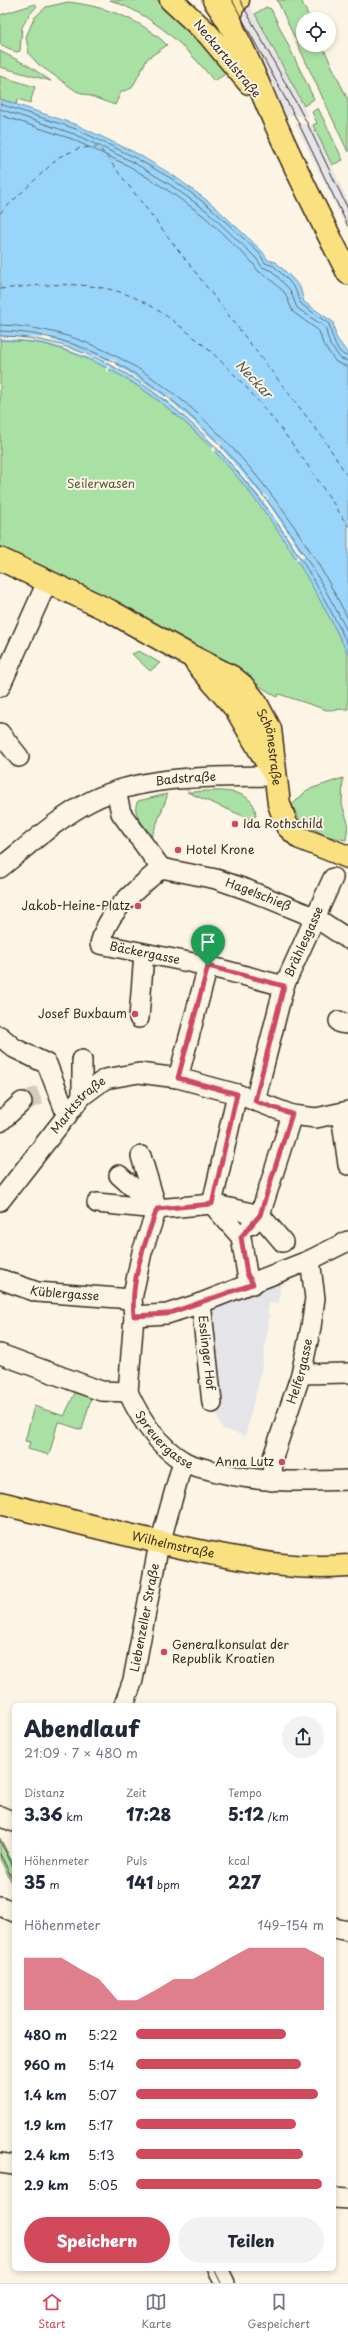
<!DOCTYPE html>
<html lang="de">
<head>
<meta charset="utf-8">
<style>
	:root { --surface:#fff; --page:#f2f2f3; --text:#1f2937; --muted:#747a83; --line:#e0e1e3; --accent:#d1495b }
	body { margin:0; font-family:"Playpen Sans",sans-serif; background:var(--page); color:var(--text); height:100vh; display:flex; flex-direction:column; font-size:15px; white-space:nowrap }
	* { box-sizing:border-box; margin:0 }
	p { font-size:13px; color:var(--muted) }
	.icon { flex:none; width:22px; height:22px; fill:none; stroke:currentColor; stroke-width:2; stroke-linecap:round; stroke-linejoin:round }
	.map { position:relative; flex:1; overflow:hidden }
	.details { position:absolute; left:12px; top:1703px; width:324px; height:568px; display:flex; flex-direction:column; background:var(--surface); border-radius:6px; box-shadow:0 2px 6px #0003 }
	.details>* { flex:none }
	.tools { position:absolute; left:296px; top:12px; display:grid; gap:8px }
	.tools a { display:grid; place-items:center; width:40px; height:40px; border-radius:50%; background:var(--surface); box-shadow:0 2px 6px #0003; font-size:20px }
	.pin { position:absolute; display:grid; place-items:center; width:34px; height:34px; color:#fff; margin:-41px -17px; border-radius:50% 50% 50% 0; rotate:-45deg; box-shadow:0 0 4px #0007 }
	.pin .icon { rotate:45deg }
	.round { display:grid; place-items:center; flex:none; width:42px; height:42px; border-radius:21px; background:var(--page) }
	.summary { display:flex; align-items:center; justify-content:space-between; height:68px; padding:0 12px }
	h1 { font-size:22px; font-weight:800; line-height:30px }
	.stats { display:grid; grid-template-columns:repeat(3,1fr); gap:6px; height:68px; padding:4px 12px }
	.stats div { display:grid; align-content:center }
	.stats b { font-size:17px; font-weight:800 }
	.stats small { font-size:11px; font-weight:400 }
	.stats p { font-size:11px }
	.chart { height:112px; padding:8px 12px }
	.chart p { display:flex; justify-content:space-between }
	.chart svg { width:100%; height:72px; margin-top:4px; fill:var(--accent); opacity:.7 }
	.button { display:flex; gap:8px; margin-top:auto; padding:8px 12px }
	.button a { flex:1; height:46px; border-radius:24px; background:var(--accent); color:#fff; font-size:16px; font-weight:800; line-height:46px; text-align:center }
	.button a+a { background:var(--page); color:var(--text) }
	ul { padding:0 12px; list-style:none; font-size:13px }
	li { display:grid; grid-template-columns:64px 48px 1fr; align-items:center; height:30px }
	li i { height:10px; border-radius:5px; background:var(--accent) }
	.dock { display:flex; justify-content:space-around; align-items:center; height:56px; border-top:1px solid var(--line); background:var(--surface); font-size:11px; color:var(--muted) }
	.dock a { display:grid; justify-items:center; gap:2px }
	.dock .selected { color:var(--accent) }
	.map>svg:first-child { display:block }
	.built { fill:#e5e4e8 }
	.green { fill:#a9e0a4; stroke:#728561 }
	.water { fill:#99d5fa; stroke:#7391a2 }
	.pier { fill:#fcf5e5 }
	.lines { fill:none; stroke-linecap:round; stroke-linejoin:round }
	.shore { stroke:#616e76; stroke-width:1 }
	.ferry { stroke:#525555; stroke-width:1; stroke-dasharray:5 4; stroke-linecap:butt }
	.minor-tunnel { stroke:#d5ccbd; stroke-width:19; stroke-dasharray:19 10; stroke-linecap:butt }
	.minor-casing { stroke:#3b2a1e; stroke-width:22 }
	.major-casing { stroke:#3b2a1e; stroke-width:25 }
	.minor { stroke:#fcf5e5; stroke-width:19 }
	.major { stroke:#fae180; stroke-width:22 }
	.tram { stroke:#3b2a1e; stroke-width:1 }
	.route-casing { stroke:#fff; stroke-width:8 }
	.route { stroke:#d1495b; stroke-width:5 }
	.poi-dot { fill:#d1495b; stroke:#fcf5e5; stroke-width:1.5 }
	.labels { text-anchor:middle; stroke-width:4; stroke-linejoin:round; paint-order:stroke }
	.street-label { font-size:12px; fill:#3b2a1e; stroke:#fcf5e5 }
	.park-label { font-size:12px; fill:#565840; stroke:#fcf5e5 }
	.poi-label { font-size:12px; fill:#3b2a1e; stroke:#fcf5e5; text-anchor:start }
	.water-label { font-size:13px; font-style:italic; fill:#525555; stroke:#fcf5e5 }
</style>
</head>
<body>
<div class="map">
<svg width="348" height="2283" viewBox="0 0 348 2283">
	<rect width="100%" height="100%" fill="#fcf5e5"/>
	<filter id="ink" filterUnits="userSpaceOnUse"><feTurbulence type="fractalNoise" baseFrequency=".025" numOctaves="2"/><feDisplacementMap in="SourceGraphic" scale="8" xChannelSelector="R" yChannelSelector="G"/><feConvolveMatrix kernelMatrix="1 2 1 2 8 2 1 2 1" color-interpolation-filters="sRGB"/></filter>
	<g filter="url(#ink)">
		<g class="built">
			<polygon points="250,6 273,48 309,117 292,115 283,119 236,15"/>
			<polygon points="295,123 313,125 348,202 348,230"/>
			<polygon points="281,1282 278,1304 269,1303 267,1314 270,1314 260,1378 245,1436 223,1429 218,1420 206,1306"/>
		</g>
		<g class="green">
			<path d="M110,0H157L172,9L232,70L214,81C186,46 153,15 110,0Z"/>
			<polygon points="277,0 301,0 310,19 303,19 303,45 322,45 348,100 348,152"/>
			<path d="M68,2C104,6 141,19 167,45L147,59L132,88L121,92L115,105L76,91L38,64L29,54L26,37L34,18L46,7Z"/>
			<polygon points="35,4 37,6 29,15 22,27 20,51 16,52 0,44 0,15"/>
			<polygon points="266,7 271,9 314,99 304,106 255,14"/>
			<polygon points="0,51 29,66 51,81 0,67"/>
			<polygon points="0,76 35,87 30,103 18,99 16,104 0,99"/>
			<polygon points="318,108 343,160 332,165 313,125 317,123 312,112"/>
			<path d="M0,340C16,341 33,341 48,345C163,376 249,478 308,577C319,596 329,616 339,636C342,641 347,648 348,655C348,672 348,692 348,709L327,710L279,694L277,697C189,640 95,591 0,548Z"/>
			<polygon points="139,651 160,663 150,671 132,654"/>
			<polygon points="343,778 342,804 348,823 346,840 326,836 300,821 292,805 307,790"/>
			<path d="M187,792C209,792 255,783 256,816L250,819Z"/>
			<path d="M167,794V797L152,836C145,826 130,813 138,801Z"/>
			<polygon points="75,1393 91,1398 82,1430 58,1422 49,1455 28,1449 30,1442 25,1441 34,1406 64,1416"/>
			<polygon points="0,1838 14,1865 14,1887 0,1859"/>
		</g>
		<path class="water" d="M0,99L77,125L136,153L174,176L212,204L262,251L268,260L276,262L291,277L300,287L304,302L333,322L336,337L348,354V654C286,527 192,385 48,345C33,341 16,341 0,340Z"/>
		<polygon class="pier" points="44,335 51,337 51,340 108,361 110,358 116,361 115,364 165,397 167,395 172,398 170,401 216,442 217,440 222,444 220,447 262,496 264,494 268,498 266,500 301,553 303,552 306,556 296,561 295,559 299,555 262,499 217,448 213,452 211,450 215,446 166,400 111,365 108,372 106,370 109,364 45,342 0,338 0,336 43,338"/>
		<g class="lines">
			<g class="shore">
				<path d="M0,104L76,129L134,157L172,179L210,207L260,254L265,263L274,266L288,280L295,289L301,304L329,324C332,334 335,355 348,356"/>
				<polyline points="0,109 74,134 131,161 169,184 207,211 256,258 262,267 272,271 290,290 297,308 325,327 330,345 341,359 348,361"/>
				<polyline points="0,115 72,139 129,166 166,189 204,216 252,262 258,271 268,277 285,293 293,312 319,331 323,344 336,362 348,367"/>
				<path d="M0,325C158,328 284,489 348,619"/>
				<path d="M0,331C160,334 284,503 348,633"/>
				<path d="M0,336C160,337 286,515 348,645"/>
			</g>
			<g class="ferry">
				<polyline points="0,213 59,157 80,148 99,147 323,438 348,477"/>
				<path d="M0,289C41,285 83,280 123,293C144,300 163,313 180,326C251,380 301,453 348,526"/>
			</g>
			<polyline class="minor-tunnel" points="22,1102 51,1091"/>
			<defs>
				<g id="minor">
					<polyline points="0,687 48,580"/>
					<polyline points="0,733 19,757"/>
					<polyline points="116,791 121,813 161,868"/>
					<path id="s1" d="M0,868C29,845 58,818 91,801C144,774 216,777 274,776"/>
					<path id="s2" d="M161,868C136,891 108,909 100,944L208,966L284,986"/>
					<path id="s3" d="M161,868L216,879L248,890L316,918L348,939"/>
					<polyline points="139,1018 144,954"/>
					<polyline points="339,1021 340,1023 348,1024"/>
					<polyline points="0,1036 14,1048 47,1064 67,1116"/>
					<polyline points="178,1078 208,966"/>
					<polyline points="237,1094 212,1204 241,1237 247,1274 253,1284"/>
					<polyline points="82,1096 82,1060"/>
					<path id="s4" d="M255,1101L284,986L333,878"/>
					<polyline points="341,1114 348,1165"/>
					<polyline points="0,1122 22,1102"/>
					<polyline points="141,1156 157,1209"/>
					<polyline points="119,1175 157,1209 142,1252 132,1299 134,1316 128,1392"/>
					<path id="s5" d="M0,1201L82,1096L105,1079L139,1073L178,1078L237,1094L292,1115L316,1118L348,1111"/>
					<polyline points="97,1203 157,1209 212,1204 260,1215 283,1242"/>
					<polyline points="251,1225 260,1215 292,1115"/>
					<path id="s6" d="M0,1279L37,1292L132,1299"/>
					<path id="s7" d="M201,1303L212,1403"/>
					<polyline points="134,1316 167,1314 201,1303 310,1260 348,1241"/>
					<polyline points="0,1354 101,1391 128,1392"/>
					<polyline points="301,1374 348,1373"/>
					<path id="s8" d="M128,1392C140,1418 158,1446 183,1461C189,1465 198,1467 206,1469C252,1483 300,1482 348,1480"/>
					<path id="s9" d="M272,1481L273,1457L301,1374L311,1327L315,1298L310,1260"/>
					<path id="s10" d="M124,1705L133,1680L157,1554L183,1461"/>
					<polyline points="0,1816 14,1822"/>
					<polyline points="0,1906 14,1912"/>
					<polyline points="334,1928 348,1931"/>
					<polyline points="0,2163 14,2165"/>
					<polyline points="334,2198 348,2199"/>
					<polyline points="218,2269 225,2283"/>
				</g>
				<g id="major">
					<polyline points="171,0 208,34 249,83"/>
					<path d="M214,0C242,38 257,83 276,125C298,175 323,224 348,273"/>
					<path d="M234,31C229,19 228,10 238,0"/>
					<path id="s11" d="M0,559L110,611L187,654L232,677L243,686L255,701L270,729L279,804L287,826L300,838L348,857"/>
					<polyline points="197,664 236,709 273,773"/>
					<path id="s12" d="M0,1503C68,1520 135,1538 204,1552C256,1562 294,1570 348,1566"/>
				</g>
			</defs>
			<use href="#minor" class="minor-casing"/>
			<use href="#major" class="major-casing"/>
			<use href="#minor" class="minor"/>
			<use href="#major" class="major"/>
			<g class="tram">
				<polyline points="232,0 297,120 348,226"/>
				<polyline points="240,0 306,121 348,209"/>
				<polyline points="0,1841 14,1868"/>
				<polyline points="0,1854 14,1882"/>
				<polyline points="214,2269 221,2283"/>
			</g>
		</g>
	</g>
	<g class="lines" filter="url(#ink)">
		<defs>
			<path id="route" d="M208,966L284,986L255,1101L292,1114L260,1215L241,1237L247,1274L253,1284L167,1314L134,1316C130,1280 145,1243 157,1209L212,1204L237,1094L178,1078Z"/>
		</defs>
		<use href="#route" class="route-casing"/>
		<use href="#route" class="route"/>
	</g>
	<g class="poi-dot">
		<circle cx="235" cy="824" r="4"/>
		<circle cx="178" cy="850" r="4"/>
		<circle cx="138" cy="906" r="4"/>
		<circle cx="135" cy="1014" r="4"/>
		<circle cx="282" cy="1462" r="4"/>
		<circle cx="164" cy="1652" r="4"/>
	</g>
	<g class="labels">
		<g class="street-label">
			<text transform="translate(227 59) rotate(50)" y="4">Neckartalstraße</text>
			<text dy="4" stroke="none"><textPath href="#s11" startOffset="343">Schönestraße</textPath></text>
			<text dy="4" stroke="none"><textPath href="#s1" startOffset="211">Badstraße</textPath></text>
			<text dy="4" stroke="none"><textPath href="#s3" startOffset="101">Hagelschieß</textPath></text>
			<text dy="4" stroke="none"><textPath href="#s4" startOffset="167">Brählesgasse</textPath></text>
			<text dy="4" stroke="none"><textPath href="#s2" startOffset="145">Bäckergasse</textPath></text>
			<text dy="4" stroke="none"><textPath href="#s5" startOffset="124">Marktstraße</textPath></text>
			<text dy="4" stroke="none"><textPath href="#s6" startOffset="67">Küblergasse</textPath></text>
			<text dy="4" stroke="none"><textPath href="#s7" startOffset="50">Esslinger Hof</textPath></text>
			<text dy="4" stroke="none"><textPath href="#s9" startOffset="114">Helfergasse</textPath></text>
			<text dy="4" stroke="none"><textPath href="#s8" startOffset="61">Spreuergasse</textPath></text>
			<text dy="4" stroke="none"><textPath href="#s12" startOffset="178">Wilhelmstraße</textPath></text>
			<text dy="4" stroke="none"><textPath href="#s10" startOffset="90">Liebenzeller Straße</textPath></text>
		</g>
		<g class="park-label">
			<text x="101" y="488">Seilerwasen</text>
		</g>
		<g class="poi-label">
			<text x="243" y="828">Ida Rothschild</text>
			<text x="186" y="854">Hotel Krone</text>
			<text x="130" y="910" text-anchor="end">Jakob-Heine-Platz</text>
			<text x="127" y="1018" text-anchor="end">Josef Buxbaum</text>
			<text x="274" y="1466" text-anchor="end">Anna Lutz</text>
			<text x="172" y="1649">Generalkonsulat der<tspan x="172" dy="14">Republik Kroatien</tspan></text>
		</g>
		<g class="water-label">
			<text transform="translate(254 379) rotate(47)" y="5">Neckar</text>
		</g>
	</g>
</svg>
<div class="tools">
<a><svg class="icon" aria-label="locate" viewBox="0 0 24 24"><circle cx="12" cy="12" r="6"/><path d="M12 2v4M12 18v4M2 12h4M18 12h4"/></svg></a>
</div>
<div class="pin" style="left:208px;top:966px;background:#1e9e55"><svg class="icon" aria-label="arrive" viewBox="0 0 24 24"><path d="M6 21V4h12l-3 4 3 4H6"/></svg></div>
<section class="details">
<div class="summary"><div><h1>Abendlauf</h1><p>21:09 · 7 × 480 m</p></div><a class="round"><svg class="icon" aria-label="share" viewBox="0 0 24 24"><path d="M12 15V3M7 8l5-5 5 5M5 13v7h14v-7"/></svg></a></div>
<div class="stats">
<div><p>Distanz</p><b>3.36<small> km</small></b></div>
<div><p>Zeit</p><b>17:28</b></div>
<div><p>Tempo</p><b>5:12<small> /km</small></b></div>
</div>
<div class="stats">
<div><p>Höhenmeter</p><b>35<small> m</small></b></div>
<div><p>Puls</p><b>141<small> bpm</small></b></div>
<div><p>kcal</p><b>227</b></div>
</div>
<div class="chart"><p><span>Höhenmeter</span>149–154 m</p>
<svg viewBox="0 0 160 44" preserveAspectRatio="none"><path d="M0 44V12L10 12L20 12L30 19L40 25L50 38L60 38L70 32L80 25L90 25L100 19L110 12L120 6L130 6L140 6L150 6L160 12V44z"/></svg>
</div>
<ul>
<li><b>480 m</b>5:22<i style="width:80%"></i></li>
<li><b>960 m</b>5:14<i style="width:88%"></i></li>
<li><b>1.4 km</b>5:07<i style="width:97%"></i></li>
<li><b>1.9 km</b>5:17<i style="width:85%"></i></li>
<li><b>2.4 km</b>5:13<i style="width:89%"></i></li>
<li><b>2.9 km</b>5:05<i style="width:99%"></i></li>
</ul>
<div class="button"><a>Speichern</a><a>Teilen</a></div>
</section>
</div>
<nav class="dock">
<a class="selected"><svg class="icon" aria-label="home" viewBox="0 0 24 24"><path d="M3 11l9-7 9 7M6 9v11h12V9"/></svg>Start</a>
<a><svg class="icon" aria-label="map" viewBox="0 0 24 24"><path d="M3 6l6-2 6 2 6-2v14l-6 2-6-2-6 2zM9 4v14M15 6v14"/></svg>Karte</a>
<a><svg class="icon" aria-label="saved" viewBox="0 0 24 24"><path d="M7 4h10v16l-5-4-5 4z"/></svg>Gespeichert</a>
</nav>
</body>
</html>
